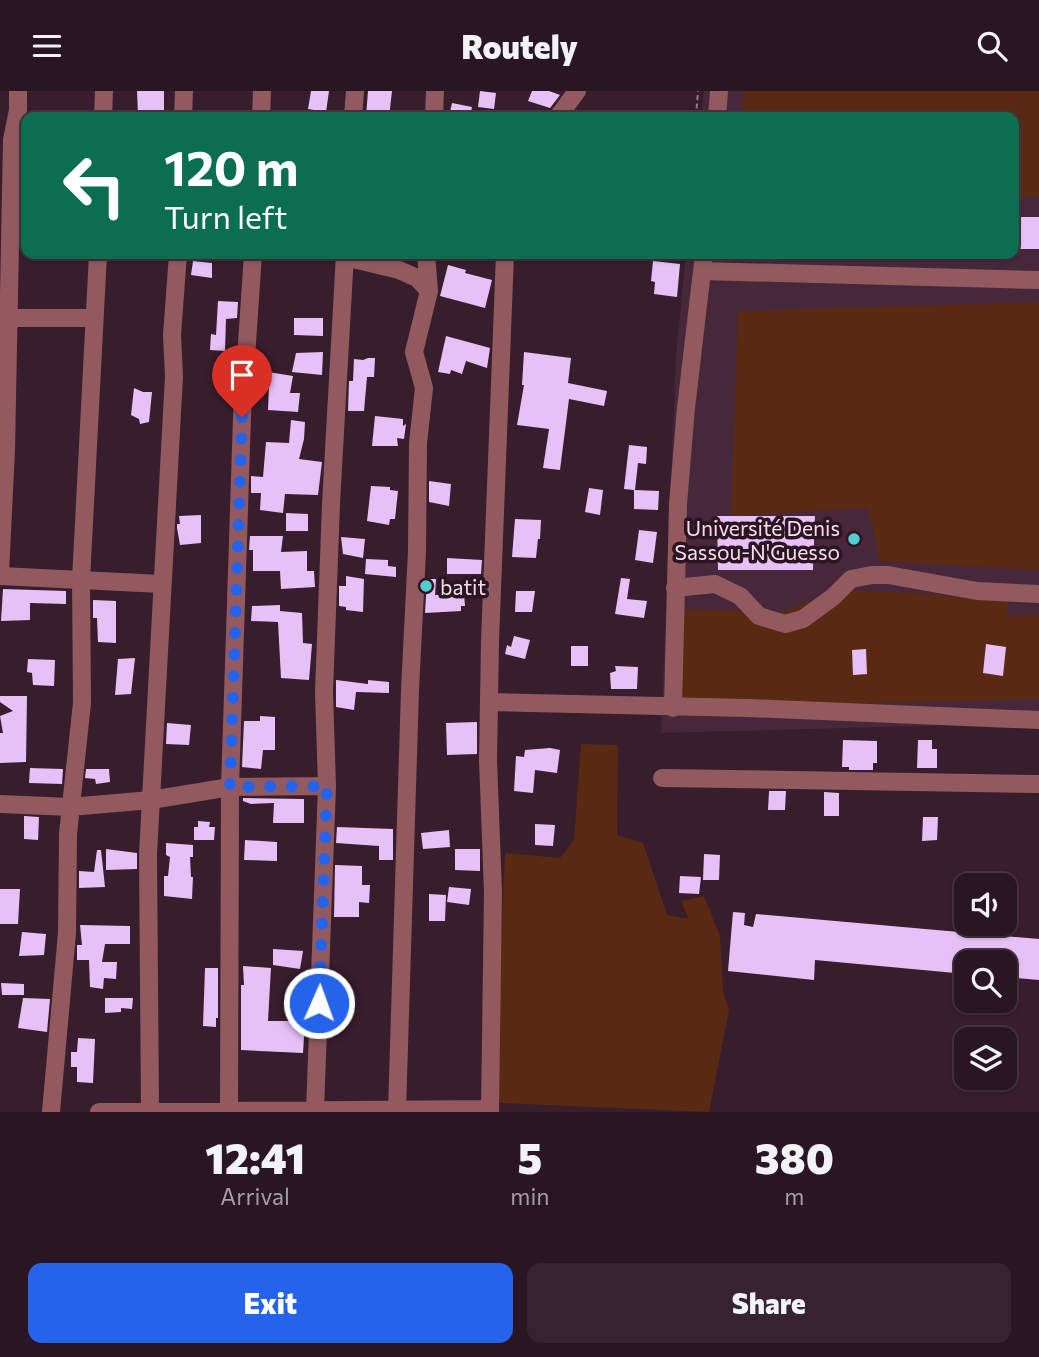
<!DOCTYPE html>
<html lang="en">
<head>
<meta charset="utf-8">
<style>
	:root { --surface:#2a1622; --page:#36232f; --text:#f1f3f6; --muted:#a59fa5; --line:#463540; --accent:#2563eb }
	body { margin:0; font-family:Commissioner,sans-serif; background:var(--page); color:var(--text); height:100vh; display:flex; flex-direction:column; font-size:26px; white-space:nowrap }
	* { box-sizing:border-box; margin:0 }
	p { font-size:23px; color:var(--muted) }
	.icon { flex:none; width:38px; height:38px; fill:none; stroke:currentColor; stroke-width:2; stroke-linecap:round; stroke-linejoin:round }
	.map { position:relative; height:1021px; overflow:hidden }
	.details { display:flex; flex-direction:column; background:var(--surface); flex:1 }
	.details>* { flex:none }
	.banner { position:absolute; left:21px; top:21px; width:998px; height:147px; border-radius:14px; box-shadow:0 2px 5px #0004,0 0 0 2px var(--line); background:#0b6e4f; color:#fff; overflow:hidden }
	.controls { position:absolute; left:954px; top:782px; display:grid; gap:14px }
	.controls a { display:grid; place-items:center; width:63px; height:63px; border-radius:14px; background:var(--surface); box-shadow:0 2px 5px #0004,0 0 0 2px var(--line); font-size:35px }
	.pin { position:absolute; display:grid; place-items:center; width:60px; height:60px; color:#fff; margin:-72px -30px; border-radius:50% 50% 50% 0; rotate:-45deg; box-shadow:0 0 7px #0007 }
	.pin .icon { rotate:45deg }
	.me { position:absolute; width:77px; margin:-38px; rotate:2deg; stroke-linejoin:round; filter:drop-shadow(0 0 5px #0008) }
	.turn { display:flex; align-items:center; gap:24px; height:147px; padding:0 28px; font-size:32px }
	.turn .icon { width:91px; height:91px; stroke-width:2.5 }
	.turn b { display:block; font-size:49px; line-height:60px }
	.eta { display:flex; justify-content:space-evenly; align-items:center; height:119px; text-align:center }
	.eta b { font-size:42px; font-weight:800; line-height:49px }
	.button { display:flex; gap:14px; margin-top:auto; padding:14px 28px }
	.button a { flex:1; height:80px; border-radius:14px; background:var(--accent); color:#fff; font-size:28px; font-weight:800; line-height:80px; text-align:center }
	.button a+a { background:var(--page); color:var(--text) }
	header { display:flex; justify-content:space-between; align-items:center; height:91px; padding:0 28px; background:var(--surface); font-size:32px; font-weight:800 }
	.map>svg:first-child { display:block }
</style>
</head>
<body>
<header><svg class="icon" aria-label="menu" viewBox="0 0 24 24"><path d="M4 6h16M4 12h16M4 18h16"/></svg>Routely<svg class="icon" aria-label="search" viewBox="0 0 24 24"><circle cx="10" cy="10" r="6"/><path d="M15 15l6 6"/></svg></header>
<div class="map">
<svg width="1039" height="1021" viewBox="0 0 1039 1021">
	<rect width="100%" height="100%" fill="#381d2d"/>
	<path fill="#47273a" d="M 704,0 L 1039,0 L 1039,632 L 661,642 L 676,263 L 686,163 L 1013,163 L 1013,26 L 701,26 Z"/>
	<path fill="#5a2912" d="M 744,0 L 1039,0 L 1039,106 L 1013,106 L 1013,26 L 741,26 Z
		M 1039,211 L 1039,479 L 880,470 L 868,417 L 731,425 L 738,220 Z
		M 840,499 L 914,502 L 1007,511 L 1007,525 L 1039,524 L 1039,608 L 673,617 L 674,518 L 782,521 Z
		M 581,653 L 618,654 L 617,744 L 643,752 L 667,824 L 689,828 L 681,810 L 704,805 L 720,845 L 723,900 L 729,919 L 709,1021 L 500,1012 L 495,985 L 505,762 L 560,767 L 574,749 Z"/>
	<path fill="#e6c1f7" d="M 137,0 L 164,0 L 164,23 L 138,24 Z
		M 311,0 L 329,0 L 326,21 L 308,18 Z
		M 368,0 L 392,0 L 389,26 L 366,26 Z
		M 480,0 L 496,2 L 494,18 L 478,16 Z
		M 532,0 L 549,0 L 560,4 L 550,17 L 528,10 Z
		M 452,12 L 472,16 L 470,26 L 449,26 Z
		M 1013,126 L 1039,126 L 1039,158 L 1013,158 Z
		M 193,170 L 212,172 L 212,187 L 191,184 Z
		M 653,170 L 680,173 L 677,206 L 654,203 L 655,191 L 651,190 Z
		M 448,174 L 466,179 L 465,182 L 492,189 L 485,217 L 440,205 Z
		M 218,210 L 238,211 L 237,227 L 226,228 L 225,260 L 210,259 L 211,243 L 216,244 Z
		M 294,227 L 323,227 L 323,245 L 294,244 Z
		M 446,245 L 490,257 L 487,277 L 466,270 L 462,283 L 451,279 L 450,283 L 438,281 Z
		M 323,261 L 322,284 L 292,281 L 296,262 Z
		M 524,261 L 571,267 L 568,292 L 607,300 L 604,315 L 569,308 L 560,379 L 543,377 L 549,338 L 517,334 L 524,294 L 522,294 Z
		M 368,267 L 375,267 L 374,286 L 367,286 L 364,320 L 348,320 L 349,290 L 353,290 L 354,268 L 363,269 Z
		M 262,280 L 293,285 L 290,302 L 300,302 L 298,321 L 268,319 L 269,295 L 262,295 Z
		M 134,297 L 143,301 L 152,301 L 149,331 L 140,333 L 139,328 L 131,324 Z
		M 375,325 L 403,328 L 403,335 L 406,333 L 404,348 L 397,347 L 398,355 L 372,355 Z
		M 291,329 L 305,331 L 304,348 L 299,368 L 322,371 L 318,404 L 285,403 L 283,422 L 260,419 L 261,402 L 251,402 L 251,385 L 263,386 L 266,351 L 289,352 Z
		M 629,354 L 647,356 L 646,373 L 638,372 L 635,399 L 659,400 L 658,419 L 634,418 L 634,399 L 624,398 Z
		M 429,390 L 451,393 L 449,415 L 429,411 Z
		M 371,395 L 390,396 L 390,399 L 398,400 L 395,428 L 390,428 L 389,434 L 367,430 Z
		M 589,397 L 603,399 L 600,424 L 585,421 Z
		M 286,422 L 308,423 L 308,440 L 286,440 Z
		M 201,424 L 201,452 L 180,454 L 177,437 L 177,433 L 180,433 L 179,425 Z
		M 717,425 L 815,425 L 813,479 L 718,479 Z
		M 515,428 L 541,429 L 540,448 L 538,448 L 536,467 L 512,466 Z
		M 639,439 L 657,441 L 653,472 L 635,469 Z
		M 250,445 L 283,445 L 281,461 L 307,460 L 307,480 L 314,480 L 315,496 L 281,498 L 280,480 L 253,480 L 253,459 L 249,459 Z
		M 341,446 L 365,448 L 363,467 L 343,463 Z
		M 447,467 L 482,469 L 481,483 L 447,483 Z
		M 366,468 L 388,469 L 388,475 L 396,476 L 396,486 L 365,483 Z
		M 346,485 L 364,488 L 363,521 L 346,519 L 346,516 L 339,515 L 339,495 L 346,495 Z
		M 621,487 L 630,488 L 627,508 L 647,510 L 644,527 L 615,523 Z
		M 427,488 L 436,488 L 435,504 L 464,503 L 465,515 L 461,515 L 461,520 L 425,522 Z
		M 3,498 L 66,500 L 66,513 L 30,512 L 30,529 L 1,530 Z
		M 516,500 L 535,500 L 532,521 L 515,521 Z
		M 93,509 L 116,510 L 116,552 L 98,551 L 97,527 L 93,527 Z
		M 280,514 L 280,520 L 302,522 L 303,552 L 312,553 L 309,589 L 281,587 L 278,531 L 251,530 L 252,515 Z
		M 514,545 L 530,549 L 525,568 L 505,563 L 507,554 L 511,556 Z
		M 986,553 L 1006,556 L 1003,585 L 983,582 Z
		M 571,555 L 588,555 L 588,575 L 571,575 Z
		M 866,558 L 867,583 L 853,584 L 852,559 Z
		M 135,567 L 131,603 L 115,604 L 118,568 Z
		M 28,568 L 55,569 L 54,595 L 33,594 L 32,582 L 27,581 Z
		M 615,575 L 638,576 L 637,598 L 611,598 L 610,582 L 616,580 Z
		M 336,589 L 368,593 L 368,589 L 389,591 L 389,602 L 356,601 L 354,619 L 336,616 Z
		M 0,605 L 27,605 L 26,671 L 0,672 L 0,642 L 3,642 L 0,625 L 13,620 L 0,611 Z
		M 260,625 L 275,626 L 275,659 L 263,659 L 261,678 L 242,676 L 244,630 L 260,630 Z
		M 477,631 L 477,663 L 447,664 L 446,632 Z
		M 167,632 L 191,634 L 189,654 L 166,653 Z
		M 843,649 L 877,650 L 877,672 L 873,672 L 873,679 L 849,679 L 849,676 L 842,676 Z
		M 918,649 L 932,649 L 932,658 L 937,658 L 937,677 L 917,677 Z
		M 550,657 L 560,659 L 557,682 L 535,679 L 533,702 L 514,700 L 516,665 L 524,666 L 525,659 Z
		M 30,677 L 63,678 L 62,693 L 29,692 Z
		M 86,678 L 109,678 L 110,691 L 96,693 L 95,688 L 85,687 Z
		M 769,700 L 786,700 L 785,719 L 768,719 Z
		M 824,701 L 839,702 L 839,725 L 824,725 Z
		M 243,707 L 304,708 L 304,732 L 273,732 L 274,712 L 251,713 L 243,710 Z
		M 24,725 L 39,726 L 38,749 L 24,748 Z
		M 923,726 L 938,726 L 937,749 L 922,750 Z
		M 198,730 L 210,731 L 209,736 L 215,736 L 214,749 L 194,749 L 194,736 L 198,736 Z
		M 535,733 L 555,734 L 553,755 L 535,754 Z
		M 337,736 L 393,738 L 393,769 L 379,769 L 379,755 L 336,752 Z
		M 449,739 L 450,756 L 423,758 L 421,742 Z
		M 245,749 L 277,751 L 277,770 L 244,769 Z
		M 166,752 L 193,754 L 193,766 L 190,766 L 191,786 L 193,786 L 192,808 L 164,805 L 164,785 L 168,785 L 170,766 L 166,764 Z
		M 106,758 L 137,762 L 137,778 L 106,779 Z
		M 455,758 L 480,758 L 480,780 L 455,779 Z
		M 97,759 L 101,759 L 105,796 L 79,797 L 79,780 L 94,781 Z
		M 704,763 L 720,764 L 719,789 L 703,789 Z
		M 335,774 L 362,775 L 362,794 L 370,794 L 369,812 L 359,811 L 359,826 L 334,826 Z
		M 680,785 L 701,786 L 699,803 L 679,802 Z
		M 449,796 L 471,798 L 469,814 L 447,811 Z
		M 0,798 L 20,798 L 18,833 L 0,833 Z
		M 429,803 L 446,804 L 445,830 L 429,830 Z
		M 733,821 L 745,822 L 744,834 L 753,836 L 756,823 L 1039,848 L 1039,889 L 1004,886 L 1004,872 L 966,872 L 966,883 L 815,869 L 814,889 L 728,880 Z
		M 80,834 L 130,835 L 130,853 L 105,853 L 102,871 L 117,871 L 116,888 L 104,887 L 103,898 L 90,896 L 89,869 L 77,869 L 77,854 L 82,854 Z
		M 22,841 L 46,843 L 44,864 L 19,865 Z
		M 273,858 L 303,860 L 300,878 L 273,874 Z
		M 243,875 L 271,877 L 268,930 L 305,930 L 303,962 L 241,959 L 241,894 L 244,894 Z
		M 205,877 L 218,877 L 218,927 L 216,927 L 216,936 L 203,935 Z
		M 1,892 L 24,893 L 24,904 L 2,904 Z
		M 23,907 L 50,908 L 47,941 L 18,937 Z
		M 105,907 L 133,907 L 132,918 L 121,917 L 121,921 L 105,922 Z
		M 78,947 L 95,948 L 93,992 L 77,991 L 77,976 L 71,976 L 71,961 L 77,961 Z"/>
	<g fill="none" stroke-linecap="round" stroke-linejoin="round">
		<path stroke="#907886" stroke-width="2" stroke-dasharray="5 3.5" stroke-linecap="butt" d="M 696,26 L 698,0"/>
		<path stroke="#925a5f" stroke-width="18" d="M 103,26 L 104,0
			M 183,26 L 184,0
			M 261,26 L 262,0
			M 353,26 L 355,0
			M 434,26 L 435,0
			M 558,26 L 577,0
			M 717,26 L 719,0
			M 345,166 L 399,179 L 417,187 L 429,200
			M 702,180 L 1039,189
			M 0,227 L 94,227
			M 0,482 L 6,359 L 12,49 L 18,19 L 18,0
			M 0,485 L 161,493
			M 675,497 L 715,493 L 740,505 L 759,525 L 785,533 L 803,528 L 833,506 L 851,488 L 872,484 L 888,484 L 977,500 L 1039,503
			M 490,611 L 748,617 L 1039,629
			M 673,617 L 678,413 L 686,317 L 704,163
			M 662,687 L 1039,693
			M 0,713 L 70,716 L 151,709 L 230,696 L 327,695
			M 150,1019 L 148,763 L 174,285 L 172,244 L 178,163
			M 229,1019 L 230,696 L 242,326 L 253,163
			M 315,1020 L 327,695 L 324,601 L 331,413 L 345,163
			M 397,1020 L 410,599 L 417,460 L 418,352 L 424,297 L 414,261 L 429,200 L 426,163
			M 51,1021 L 67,842 L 68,743 L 82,612 L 81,489 L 98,163
			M 99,1021 L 489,1018
			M 490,1021 L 493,801 L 488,669 L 490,550 L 505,163"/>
	</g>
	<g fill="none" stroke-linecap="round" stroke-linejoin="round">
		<path stroke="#2563eb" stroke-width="12" stroke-dasharray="0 21.6" d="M 242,326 L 230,696 L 327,695 L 319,912"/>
	</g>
	<g fill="#52cdcf" stroke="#2d1423" stroke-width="2.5">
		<circle cx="854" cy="448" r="7"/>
		<circle cx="426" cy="495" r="7"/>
	</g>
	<g text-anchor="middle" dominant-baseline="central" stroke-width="7" stroke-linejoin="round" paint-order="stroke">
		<g font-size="21" fill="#f2dfe9" stroke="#2d1423" text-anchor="end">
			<text x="840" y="436">Université Denis<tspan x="840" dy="24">Sassou-N'Guesso</tspan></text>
			<text x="440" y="495" text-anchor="start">batit</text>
		</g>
	</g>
</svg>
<div class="controls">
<a><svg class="icon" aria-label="sound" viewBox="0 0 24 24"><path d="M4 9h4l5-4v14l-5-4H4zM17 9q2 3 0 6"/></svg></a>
<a><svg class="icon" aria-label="search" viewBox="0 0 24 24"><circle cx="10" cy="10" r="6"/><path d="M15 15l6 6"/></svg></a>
<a><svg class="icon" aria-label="layers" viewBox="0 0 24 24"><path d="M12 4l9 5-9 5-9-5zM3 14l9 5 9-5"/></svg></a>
</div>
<div class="pin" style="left:242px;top:326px;background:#d93025"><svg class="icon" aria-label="arrive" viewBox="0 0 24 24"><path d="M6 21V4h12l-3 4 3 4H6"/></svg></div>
<svg class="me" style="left:319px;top:912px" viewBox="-20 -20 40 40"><circle r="17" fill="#2563eb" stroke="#fff" stroke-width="3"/><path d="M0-11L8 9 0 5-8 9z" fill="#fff"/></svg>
<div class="banner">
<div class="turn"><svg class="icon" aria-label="left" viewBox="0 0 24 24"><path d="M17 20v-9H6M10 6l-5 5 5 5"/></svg><div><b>120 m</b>Turn left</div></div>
</div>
</div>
<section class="details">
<div class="eta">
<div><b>12:41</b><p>Arrival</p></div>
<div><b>5</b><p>min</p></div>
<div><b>380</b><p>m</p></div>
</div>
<div class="button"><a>Exit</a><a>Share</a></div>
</section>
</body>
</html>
